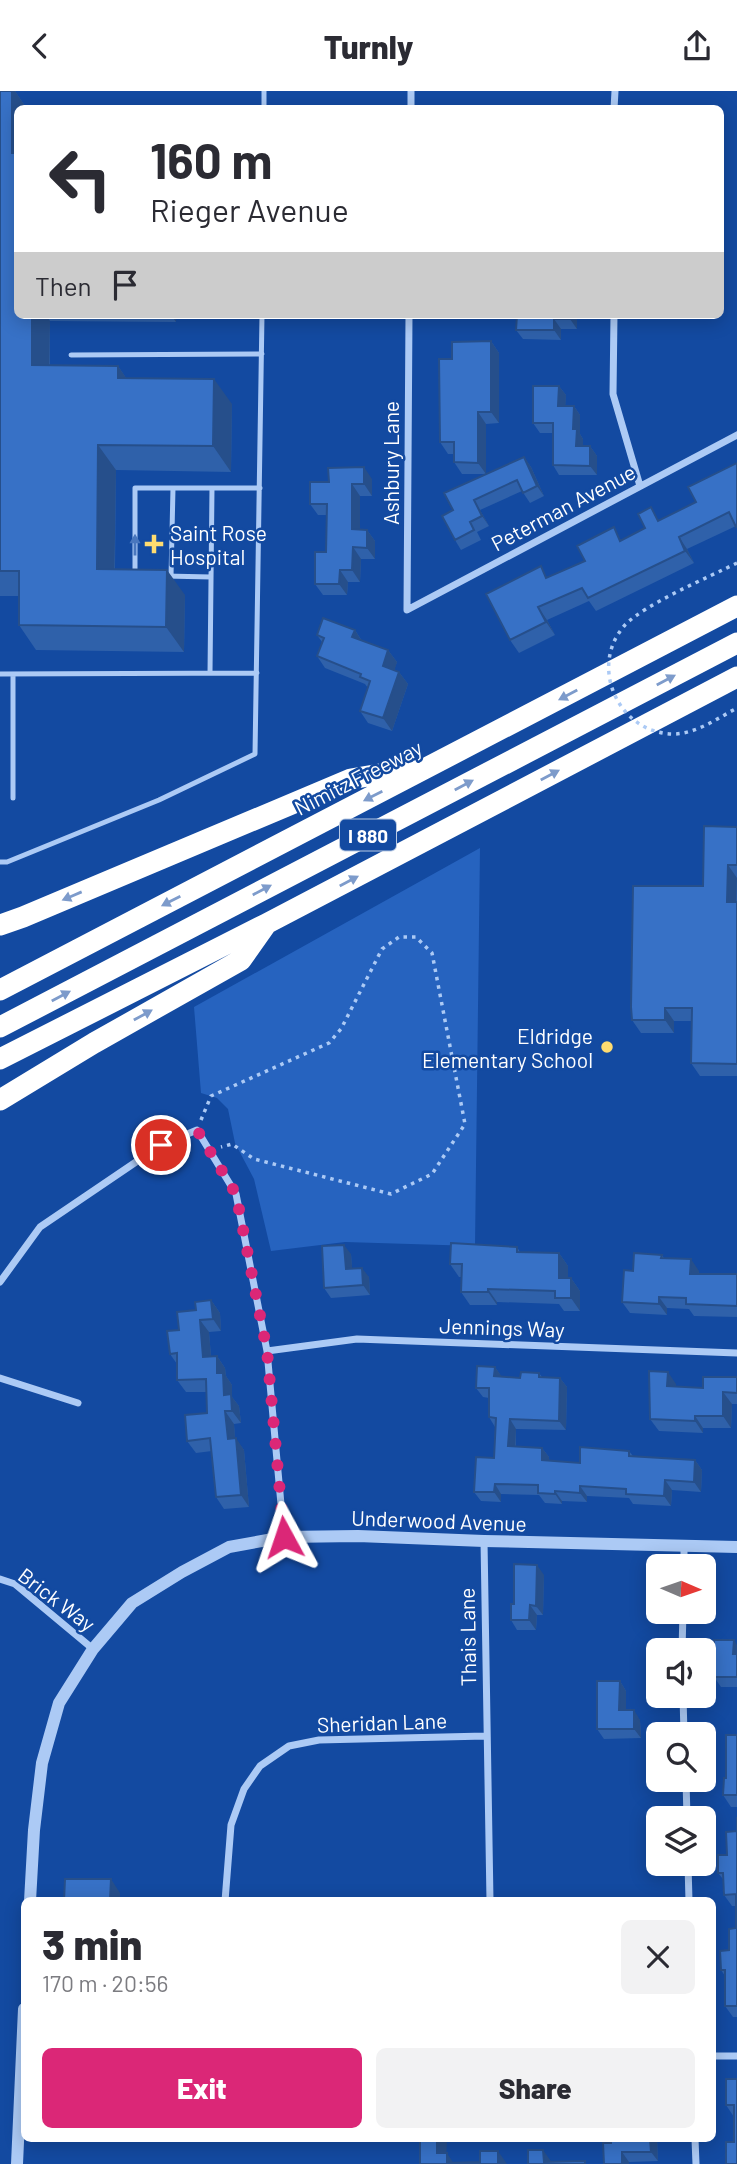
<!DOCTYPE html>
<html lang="en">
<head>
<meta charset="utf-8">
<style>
	:root { --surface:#fff; --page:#f2f2f3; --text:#2b2b33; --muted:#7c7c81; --accent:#db2777 }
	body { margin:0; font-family:Barlow,sans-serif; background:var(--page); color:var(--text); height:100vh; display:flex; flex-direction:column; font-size:26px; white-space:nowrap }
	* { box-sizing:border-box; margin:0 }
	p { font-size:23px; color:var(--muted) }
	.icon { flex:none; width:38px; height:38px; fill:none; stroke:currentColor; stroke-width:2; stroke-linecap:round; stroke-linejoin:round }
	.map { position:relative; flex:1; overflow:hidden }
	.panel { position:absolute; left:21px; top:1806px; width:695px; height:245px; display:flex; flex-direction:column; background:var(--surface); border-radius:10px; box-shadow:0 4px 18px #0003 }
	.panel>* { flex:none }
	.guide { position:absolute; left:14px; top:14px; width:710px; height:214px; border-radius:10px; box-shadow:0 4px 18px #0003; background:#fff; color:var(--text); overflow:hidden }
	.needle { width:46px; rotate:92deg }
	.fabs { position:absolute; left:646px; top:1463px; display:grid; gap:14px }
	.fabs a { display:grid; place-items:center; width:70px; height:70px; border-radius:10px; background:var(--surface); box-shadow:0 4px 18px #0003; font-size:35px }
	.pin { position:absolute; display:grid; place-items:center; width:60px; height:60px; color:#fff; margin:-30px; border:4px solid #fff; border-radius:50%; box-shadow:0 2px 7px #0007 }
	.me { position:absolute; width:77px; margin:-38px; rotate:355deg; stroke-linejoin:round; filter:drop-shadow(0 0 5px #0008) }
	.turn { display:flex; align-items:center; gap:24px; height:147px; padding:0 21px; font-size:32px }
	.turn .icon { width:91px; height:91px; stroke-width:2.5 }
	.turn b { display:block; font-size:49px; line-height:60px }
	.then { display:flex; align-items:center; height:66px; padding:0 21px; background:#0003; gap:14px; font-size:26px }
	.round { display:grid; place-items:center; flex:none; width:74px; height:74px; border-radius:10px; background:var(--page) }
	.summary { display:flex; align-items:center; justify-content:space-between; height:119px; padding:0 21px }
	h1 { font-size:42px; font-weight:800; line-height:52px }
	.action { display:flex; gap:14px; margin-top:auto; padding:14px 21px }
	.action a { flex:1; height:80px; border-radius:10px; background:var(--accent); color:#fff; font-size:28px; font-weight:800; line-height:80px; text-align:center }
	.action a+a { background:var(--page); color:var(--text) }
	header { display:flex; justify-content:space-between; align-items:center; height:91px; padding:0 21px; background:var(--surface); font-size:32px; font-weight:800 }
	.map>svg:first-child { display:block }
</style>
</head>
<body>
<header><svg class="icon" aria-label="back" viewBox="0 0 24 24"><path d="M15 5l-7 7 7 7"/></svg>Turnly<svg class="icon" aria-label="share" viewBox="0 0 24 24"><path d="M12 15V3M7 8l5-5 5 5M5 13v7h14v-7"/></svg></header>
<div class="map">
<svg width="737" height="2073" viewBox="0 0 737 2073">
	<rect width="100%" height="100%" fill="#134aa1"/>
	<path fill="#2663bf" d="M 480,757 L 475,1155 L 345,1151 L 271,1160 L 254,1088 L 235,1052 L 228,1018 L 217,1007 L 201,1002 L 194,916 Z"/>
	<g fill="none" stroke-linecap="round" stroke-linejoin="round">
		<path stroke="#accaf5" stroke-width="3.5" stroke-dasharray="3.5 5" stroke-linecap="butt" d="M 201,1029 L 211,1005 L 329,952 L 341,938 L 382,858 L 399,846 L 416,846 L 432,862 L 465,1033 L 432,1083 L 391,1103 L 254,1068 L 232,1053 L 221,1056"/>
		<path stroke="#accaf5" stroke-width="5" d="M 264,0 L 264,18
			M 71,264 L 262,263
			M 135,484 L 135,397 L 260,397
			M 165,485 L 211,486
			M 171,486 L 173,397
			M 210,582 L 212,397
			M 0,583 L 257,582
			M 13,707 L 13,583
			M 0,771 L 7,771 L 159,709 L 255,663 L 262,224"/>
		<path stroke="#accaf5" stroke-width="7" d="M 411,18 L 411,0
			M 614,18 L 615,0
			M 409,224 L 407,519 L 737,344
			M 614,224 L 613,303 L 640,395
			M 0,1191 L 40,1136 L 161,1054 L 197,1039 L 236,1103 L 267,1260 L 284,1446
			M 267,1260 L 357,1248 L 737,1262
			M 0,1287 L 78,1312
			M 484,1450 L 490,1810
			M 684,1475 L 684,1453
			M 0,1488 L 15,1493 L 93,1558
			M 682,1559 L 683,1521
			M 683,1605 L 684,1643
			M 686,1689 L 687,1727
			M 688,1773 L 689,1810
			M 225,1810 L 231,1734 L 244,1698 L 260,1675 L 289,1655 L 319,1649 L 485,1645
			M 712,1965 L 737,1965
			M 695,2048 L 696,2073"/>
		<path stroke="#accaf5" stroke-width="12" d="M 30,1810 L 34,1739 L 42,1672 L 59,1612 L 93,1558 L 132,1512 L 182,1481 L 229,1456 L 284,1446 L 358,1445 L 484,1450 L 737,1456
			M 17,2073 L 24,1918"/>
		<path stroke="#fff" stroke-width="21" d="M 0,834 L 23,826 L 351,688 L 415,677
			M 0,899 L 737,515
			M 0,936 L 737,552
			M 0,968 L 266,833 L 737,586
			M 0,1009 L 94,952 L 241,869 L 265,835"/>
		<path stroke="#accaf5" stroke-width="3.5" stroke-dasharray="3.5 5" stroke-linecap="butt" d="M 737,472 C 709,486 645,513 625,534 C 588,575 618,642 673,643 C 696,643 718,627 737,617"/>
	</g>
	<path fill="#2f61aa" d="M 0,0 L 15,0 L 27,18 L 18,18 L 18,224 L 176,224 L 176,231 L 50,230 L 50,274 L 118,275 L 126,287 L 232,313 L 231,381 L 116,379 L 115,479 L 185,504 L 184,561 L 36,559 L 19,534 L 19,505 L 0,505 Z
		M 517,224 L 577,224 L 577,238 L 561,238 L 561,249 L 523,248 L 516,239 Z
		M 491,250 L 499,262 L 499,332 L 486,333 L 486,383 L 462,383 L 454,371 L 454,363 L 448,363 L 440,351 L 452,268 Z
		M 559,295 L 566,304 L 565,315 L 574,315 L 580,324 L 580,343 L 583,348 L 583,355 L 590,355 L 597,365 L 597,384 L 559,384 L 553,374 L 553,342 L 540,342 L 533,332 Z
		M 524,366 L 531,376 L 544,405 L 530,412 L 522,400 L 480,419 L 489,435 L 477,441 L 481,449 L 461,459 L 455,449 L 453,419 Z
		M 737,372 L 737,437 L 736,435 L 687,458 L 694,472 L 596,520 L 589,510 L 547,529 L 555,544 L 519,562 L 510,549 L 548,486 L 585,470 L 622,449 L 696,411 Z
		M 372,388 L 372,405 L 360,405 L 360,439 L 367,439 L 375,450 L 375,468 L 361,468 L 360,491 L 348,491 L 347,504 L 323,504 L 315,493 L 326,461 L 327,424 L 318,424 L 310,413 L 329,391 Z
		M 355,539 L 362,550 L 388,559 L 397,571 L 394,579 L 399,581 L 408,593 L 392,640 L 368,632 L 360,620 L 368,597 L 365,593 L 325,577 L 317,565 L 322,551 L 317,544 Z
		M 737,736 L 737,985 L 700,985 L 691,972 L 692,930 L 674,930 L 674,942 L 641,942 L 632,929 L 703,795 Z
		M 517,1156 L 520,1161 L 559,1162 L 568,1175 L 568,1187 L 571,1187 L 580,1200 L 580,1220 L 564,1220 L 559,1213 L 497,1211 L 497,1214 L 470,1214 L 461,1201 L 461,1186 L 459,1186 L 450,1173 Z
		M 351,1163 L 352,1177 L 369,1186 L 370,1204 L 331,1207 L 324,1197 Z
		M 662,1164 L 664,1167 L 699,1180 L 699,1183 L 737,1183 L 737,1226 L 694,1225 L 689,1218 L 667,1217 L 667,1224 L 630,1222 L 622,1211 L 633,1180 Z
		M 211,1209 L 220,1222 L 221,1240 L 209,1241 L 211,1265 L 217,1265 L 225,1277 L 226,1285 L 232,1294 L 232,1306 L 239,1315 L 241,1332 L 234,1333 L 235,1347 L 244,1359 L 249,1416 L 224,1418 L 216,1406 L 212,1360 L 196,1362 L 187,1350 L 207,1322 L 206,1301 L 186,1301 L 177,1289 L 177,1273 L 170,1263 L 179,1239 Z
		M 495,1276 L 501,1285 L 520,1287 L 539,1282 L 542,1286 L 560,1287 L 567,1296 L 566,1339 L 516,1338 L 516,1355 L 542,1357 L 549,1366 L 549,1370 L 580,1372 L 629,1360 L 633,1365 L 695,1369 L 702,1379 L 701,1401 L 672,1399 L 671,1415 L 633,1413 L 629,1407 L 587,1405 L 587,1411 L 562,1410 L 562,1413 L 545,1412 L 539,1404 L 501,1403 L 501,1411 L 481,1410 L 474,1401 L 494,1367 L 495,1336 L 489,1326 L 489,1307 L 483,1306 L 476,1297 Z
		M 737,1286 L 737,1313 L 732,1313 L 731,1337 L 703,1337 L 703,1342 L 659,1340 L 650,1328 L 676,1293 L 676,1296 L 703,1297 Z
		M 544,1484 L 543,1524 L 537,1524 L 536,1539 L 517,1539 L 511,1529 L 514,1513 Z
		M 737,1554 L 737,1596 L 721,1596 L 714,1586 Z
		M 620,1590 L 626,1600 L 626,1619 L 640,1629 L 641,1647 L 604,1648 L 597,1638 Z
		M 737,1644 L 737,1716 L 731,1716 L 723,1704 L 726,1687 Z
		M 737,1727 L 737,1926 L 733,1926 L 725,1915 L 725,1885 L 721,1879 L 736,1837 L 736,1815 L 732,1815 L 724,1804 L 723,1788 L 718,1782 L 737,1740 Z
		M 737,1988 L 734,2051 L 734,2026 L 726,2014 Z
		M 512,2048 L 537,2048 L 537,2050 L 514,2050 Z
		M 657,2048 L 658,2070 L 629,2071 L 629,2073 L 604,2073 L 603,2052 Z"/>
	<path fill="#264f8b" d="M 12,0 L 15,0 L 27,18 L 18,18 L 18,71 L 12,62 Z
		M 32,224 L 46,224 L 50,230 L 49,299 L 32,274 Z
		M 171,224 L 176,224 L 176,231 Z
		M 570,224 L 577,224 L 577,238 L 570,228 Z
		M 554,228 L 561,238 L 561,249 L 554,239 Z
		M 491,250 L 499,262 L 499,332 L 491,321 Z
		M 118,275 L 135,300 L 118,287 Z
		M 214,288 L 232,313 L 231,381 L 213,355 Z
		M 559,295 L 566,304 L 565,325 L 558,315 Z
		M 574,315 L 580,324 L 580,343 L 583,348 L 583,365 L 576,355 L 573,338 Z
		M 478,321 L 486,333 L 486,383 L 478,372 Z
		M 98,354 L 116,379 L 114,504 L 97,478 Z
		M 590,355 L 597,365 L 597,384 L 590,375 Z
		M 524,366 L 531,376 L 544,405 L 537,395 Z
		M 364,376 L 372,388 L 372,405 L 364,393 Z
		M 352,393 L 360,405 L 360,450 L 352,438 Z
		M 474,409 L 480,419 L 489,435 L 482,425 Z
		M 367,439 L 375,450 L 375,468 L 367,457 Z
		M 679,446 L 687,458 L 694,472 L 685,460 Z
		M 353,456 L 361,468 L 360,491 L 352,479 Z
		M 167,479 L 185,504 L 184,561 L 166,536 Z
		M 340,479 L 348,491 L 347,504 L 339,493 Z
		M 538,516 L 547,529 L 555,544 L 546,531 Z
		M 355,539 L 363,552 L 352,546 Z
		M 388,559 L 397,571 L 392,588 L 383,575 Z
		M 399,581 L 408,593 L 392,640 L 383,627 Z
		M 728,774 L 737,787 L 736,824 L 727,811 Z
		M 665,917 L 674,930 L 674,942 L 665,929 Z
		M 344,1154 L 351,1163 L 353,1187 L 346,1178 Z
		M 559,1162 L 568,1175 L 568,1200 L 559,1187 Z
		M 691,1168 L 699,1180 L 698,1194 L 690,1183 Z
		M 362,1177 L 369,1186 L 370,1204 L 363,1194 Z
		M 571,1187 L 580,1200 L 580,1220 L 571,1207 Z
		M 488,1198 L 497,1211 L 497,1214 L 488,1201 Z
		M 659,1206 L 667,1217 L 667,1224 L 659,1213 Z
		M 211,1209 L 220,1222 L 221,1240 L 213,1228 Z
		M 200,1229 L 209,1241 L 212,1278 L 203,1266 Z
		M 217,1265 L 225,1277 L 226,1285 L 232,1294 L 232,1306 L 239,1315 L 241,1332 L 232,1320 L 224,1304 L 217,1282 Z
		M 495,1276 L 502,1286 L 494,1285 Z
		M 668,1281 L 676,1293 L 675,1307 L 667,1295 Z
		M 560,1287 L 567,1296 L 566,1339 L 559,1330 Z
		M 723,1301 L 732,1313 L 731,1337 L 723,1325 Z
		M 225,1320 L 234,1333 L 236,1360 L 228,1348 Z
		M 695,1325 L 703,1337 L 703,1342 L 695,1330 Z
		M 510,1328 L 516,1338 L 515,1365 L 508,1355 Z
		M 236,1347 L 244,1359 L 249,1416 L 241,1404 Z
		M 542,1357 L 549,1366 L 549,1379 L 542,1369 Z
		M 695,1369 L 702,1379 L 701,1401 L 694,1391 Z
		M 665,1389 L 672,1399 L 671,1415 L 664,1405 Z
		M 495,1393 L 501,1403 L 501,1411 L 494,1401 Z
		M 580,1395 L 587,1405 L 587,1411 L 580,1402 Z
		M 555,1400 L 562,1410 L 562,1413 L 555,1403 Z
		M 537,1474 L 544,1484 L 543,1524 L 536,1515 Z
		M 530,1514 L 537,1524 L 536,1539 L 529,1529 Z
		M 734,1549 L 737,1554 L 737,1568 L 733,1563 Z
		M 620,1590 L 626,1600 L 626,1629 L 619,1619 Z
		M 634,1619 L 640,1629 L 641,1647 L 634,1638 Z
		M 111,1788 L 120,1802 L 120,1810 L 110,1810 Z
		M 437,2048 L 447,2048 L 446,2073 L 437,2062 Z
		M 650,2048 L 657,2048 L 658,2070 L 651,2061 Z
		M 543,2059 L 553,2073 L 544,2071 Z
		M 498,2060 L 507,2073 L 498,2073 Z
		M 622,2061 L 629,2071 L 629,2073 L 622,2073 Z
		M 447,2062 L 454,2073 L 447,2072 Z"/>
	<path fill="#3771c6" stroke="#264f8b" stroke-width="2" d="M 0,0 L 12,0 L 12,62 L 18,62 L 18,224 L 32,224 L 32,274 L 118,275 L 118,287 L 214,288 L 213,355 L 98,354 L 97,478 L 167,479 L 166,536 L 19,534 L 19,480 L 0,480 Z
		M 517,224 L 570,224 L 570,228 L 554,228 L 554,239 L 516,239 Z
		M 491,250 L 491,321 L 478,321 L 478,372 L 454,371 L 454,351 L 440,351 L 439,268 L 452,268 L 452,251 Z
		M 533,295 L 559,295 L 558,315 L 574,315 L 573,338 L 577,338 L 576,355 L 590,355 L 590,375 L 553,374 L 553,332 L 533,332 Z
		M 524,366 L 537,395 L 523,402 L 517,389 L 474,409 L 482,425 L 470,431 L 474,439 L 455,449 L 442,425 L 453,419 L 444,402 Z
		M 737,372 L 737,435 L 736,436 L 729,421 L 679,446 L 685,460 L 588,507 L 582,497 L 538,516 L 546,531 L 510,549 L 486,503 L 541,475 L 546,487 L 585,470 L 577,455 L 614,436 L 620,450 L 645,437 L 638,423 L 651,416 L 658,430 L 696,411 L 688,396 Z
		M 364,376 L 364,393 L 352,393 L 352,438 L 367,439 L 367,457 L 353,456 L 352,479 L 340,479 L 339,493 L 315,493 L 315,461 L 326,461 L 327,413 L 310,413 L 310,391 L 329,391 L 328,377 Z
		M 323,527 L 355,539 L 352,546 L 388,559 L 383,575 L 399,581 L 383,627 L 360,620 L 370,590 L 360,586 L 361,583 L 317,565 L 324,547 L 317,544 Z
		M 704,735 L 737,736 L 737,774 L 728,774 L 727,811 L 737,811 L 737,973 L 691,972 L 692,917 L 665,917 L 665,929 L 632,929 L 631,916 L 633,795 L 703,795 Z
		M 451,1152 L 517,1156 L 517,1161 L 559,1162 L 559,1187 L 571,1187 L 571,1207 L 555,1207 L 555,1200 L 488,1198 L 488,1201 L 461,1201 L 462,1173 L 450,1173 Z
		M 344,1154 L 346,1178 L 362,1177 L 363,1194 L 324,1197 L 322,1155 Z
		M 634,1162 L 662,1164 L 661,1167 L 691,1168 L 690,1183 L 737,1183 L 737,1215 L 686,1213 L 686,1207 L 659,1206 L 659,1213 L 622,1211 L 624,1179 L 633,1180 Z
		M 211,1209 L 213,1228 L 200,1229 L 203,1266 L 217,1265 L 217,1282 L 223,1282 L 224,1304 L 231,1303 L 232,1320 L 225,1320 L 228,1348 L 236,1347 L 241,1404 L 216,1406 L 210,1347 L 187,1350 L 185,1324 L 207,1322 L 206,1288 L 177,1289 L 177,1262 L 170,1263 L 167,1240 L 179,1239 L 177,1221 L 196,1219 L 195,1211 Z
		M 477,1275 L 495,1276 L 494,1285 L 520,1287 L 521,1281 L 539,1282 L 539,1286 L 560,1287 L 559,1330 L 510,1328 L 508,1355 L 542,1357 L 542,1369 L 580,1372 L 580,1356 L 629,1360 L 629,1365 L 695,1369 L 694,1391 L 665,1389 L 664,1405 L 626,1403 L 626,1398 L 580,1395 L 580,1402 L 555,1400 L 555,1403 L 538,1402 L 538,1394 L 495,1393 L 494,1401 L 474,1401 L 476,1366 L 494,1367 L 496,1327 L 489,1326 L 489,1297 L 476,1297 Z
		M 649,1280 L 668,1281 L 667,1295 L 703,1297 L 703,1286 L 737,1286 L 737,1302 L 723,1301 L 723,1325 L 695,1325 L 695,1330 L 650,1328 Z
		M 514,1473 L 537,1474 L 536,1515 L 530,1514 L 529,1529 L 511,1529 L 511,1513 L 514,1513 Z
		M 714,1549 L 734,1549 L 733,1563 L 737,1563 L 737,1586 L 714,1586 Z
		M 597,1590 L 620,1590 L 619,1619 L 634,1619 L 634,1638 L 597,1638 Z
		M 726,1644 L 737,1644 L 737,1704 L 723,1704 L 724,1687 L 726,1687 Z
		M 737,1726 L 737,1915 L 725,1915 L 725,1879 L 721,1879 L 720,1860 L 729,1859 L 729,1838 L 736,1837 L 736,1803 L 724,1804 L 723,1782 L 718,1782 L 718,1764 L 727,1764 L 726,1741 L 737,1740 Z
		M 65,1788 L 111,1788 L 110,1810 L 64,1810 Z
		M 726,1988 L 737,1988 L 737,2073 L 726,2073 L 726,2051 L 734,2051 L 734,2014 L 726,2014 Z
		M 420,2048 L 437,2048 L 437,2062 L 447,2062 L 447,2072 L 480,2071 L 480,2060 L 498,2060 L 498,2073 L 420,2073 Z
		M 611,2048 L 650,2048 L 651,2061 L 622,2061 L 622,2073 L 604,2073 L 603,2052 L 611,2052 Z
		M 528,2059 L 543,2059 L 544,2071 L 585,2070 L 585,2073 L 528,2073 Z"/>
	<defs><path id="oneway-solid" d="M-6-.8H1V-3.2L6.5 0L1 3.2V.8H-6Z" transform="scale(1.75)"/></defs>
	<use fill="#4977be" href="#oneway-solid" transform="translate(135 454) rotate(-90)"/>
	<g fill="#7d9bcb">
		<use href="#oneway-solid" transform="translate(666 589) rotate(-28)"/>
		<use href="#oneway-solid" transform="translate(568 604) rotate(152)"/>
		<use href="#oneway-solid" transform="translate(550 684) rotate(-28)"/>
		<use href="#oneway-solid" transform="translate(464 694) rotate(-28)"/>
		<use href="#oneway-solid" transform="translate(373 705) rotate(153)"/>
		<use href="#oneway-solid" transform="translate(349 790) rotate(-28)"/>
		<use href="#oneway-solid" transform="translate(262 799) rotate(-28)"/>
		<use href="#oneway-solid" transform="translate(72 805) rotate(157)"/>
		<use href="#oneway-solid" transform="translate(171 810) rotate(153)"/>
		<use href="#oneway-solid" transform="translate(61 905) rotate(-28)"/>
		<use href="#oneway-solid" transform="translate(143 924) rotate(-29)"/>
	</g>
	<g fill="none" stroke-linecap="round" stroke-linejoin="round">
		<path stroke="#db2777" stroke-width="12" stroke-dasharray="0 21.6" d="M 161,1054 L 197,1039 L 236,1103 L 267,1260 L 284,1446"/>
	</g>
	<g fill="#ffdc70" stroke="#134aa1" stroke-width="2.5">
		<path d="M150.5 442.5h7v7h7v7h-7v7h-7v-7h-7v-7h7z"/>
		<circle cx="607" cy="956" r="7"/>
	</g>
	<g text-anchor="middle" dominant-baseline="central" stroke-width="5" stroke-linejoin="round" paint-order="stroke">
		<rect fill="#134aa1" stroke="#b8c9e3" stroke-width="2" x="340" y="728.5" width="56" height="31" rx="5"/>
		<g font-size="19" font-weight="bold" fill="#fff">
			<text x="368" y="744">I 880</text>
		</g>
		<g font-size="21" fill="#fff" stroke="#134aa1">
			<text transform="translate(390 372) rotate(-90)">Ashbury Lane</text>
			<text transform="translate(563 416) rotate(-28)">Peterman Avenue</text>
			<text transform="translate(358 686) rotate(-27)">Nimitz Freeway</text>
			<text transform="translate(502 1236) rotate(2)">Jennings Way</text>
			<text transform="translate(439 1429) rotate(2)">Underwood Avenue</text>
			<text transform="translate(57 1508) rotate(37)">Brick Way</text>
			<text transform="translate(467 1546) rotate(-91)">Thais Lane</text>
			<text transform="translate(382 1631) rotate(-2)">Sheridan Lane</text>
		</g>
		<g font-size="21" fill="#fff" stroke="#134aa1" text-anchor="start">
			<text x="170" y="441">Saint Rose<tspan x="170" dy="24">Hospital</tspan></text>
			<text x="593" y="944" text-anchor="end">Eldridge<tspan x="593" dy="24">Elementary School</tspan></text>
		</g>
	</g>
</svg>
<div class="fabs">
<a><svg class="needle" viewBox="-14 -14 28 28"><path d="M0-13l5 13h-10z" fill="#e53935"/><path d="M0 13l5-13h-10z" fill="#7c7c81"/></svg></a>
<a><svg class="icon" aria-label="sound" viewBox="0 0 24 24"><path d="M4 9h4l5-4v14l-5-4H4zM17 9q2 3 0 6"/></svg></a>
<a><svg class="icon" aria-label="search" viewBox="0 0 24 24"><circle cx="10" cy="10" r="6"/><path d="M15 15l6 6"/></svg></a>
<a><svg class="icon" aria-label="layers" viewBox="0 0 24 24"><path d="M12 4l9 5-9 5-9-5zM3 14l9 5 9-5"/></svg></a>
</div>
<div class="pin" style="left:161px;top:1054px;background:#d93025"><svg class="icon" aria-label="arrive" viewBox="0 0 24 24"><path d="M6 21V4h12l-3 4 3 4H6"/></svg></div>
<svg class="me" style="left:284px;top:1446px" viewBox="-20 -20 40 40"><path d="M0-17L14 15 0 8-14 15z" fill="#db2777" stroke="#fff" stroke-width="4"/></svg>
<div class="guide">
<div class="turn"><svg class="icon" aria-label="left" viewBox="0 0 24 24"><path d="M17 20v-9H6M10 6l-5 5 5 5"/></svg><div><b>160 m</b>Rieger Avenue</div></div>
<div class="then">Then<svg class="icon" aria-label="arrive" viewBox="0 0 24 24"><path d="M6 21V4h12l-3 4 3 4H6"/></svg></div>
</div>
<section class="panel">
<div class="summary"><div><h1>3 min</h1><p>170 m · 20:56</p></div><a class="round"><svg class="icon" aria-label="close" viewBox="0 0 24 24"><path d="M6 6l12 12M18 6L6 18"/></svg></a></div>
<div class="action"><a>Exit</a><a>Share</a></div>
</section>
</div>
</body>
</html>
